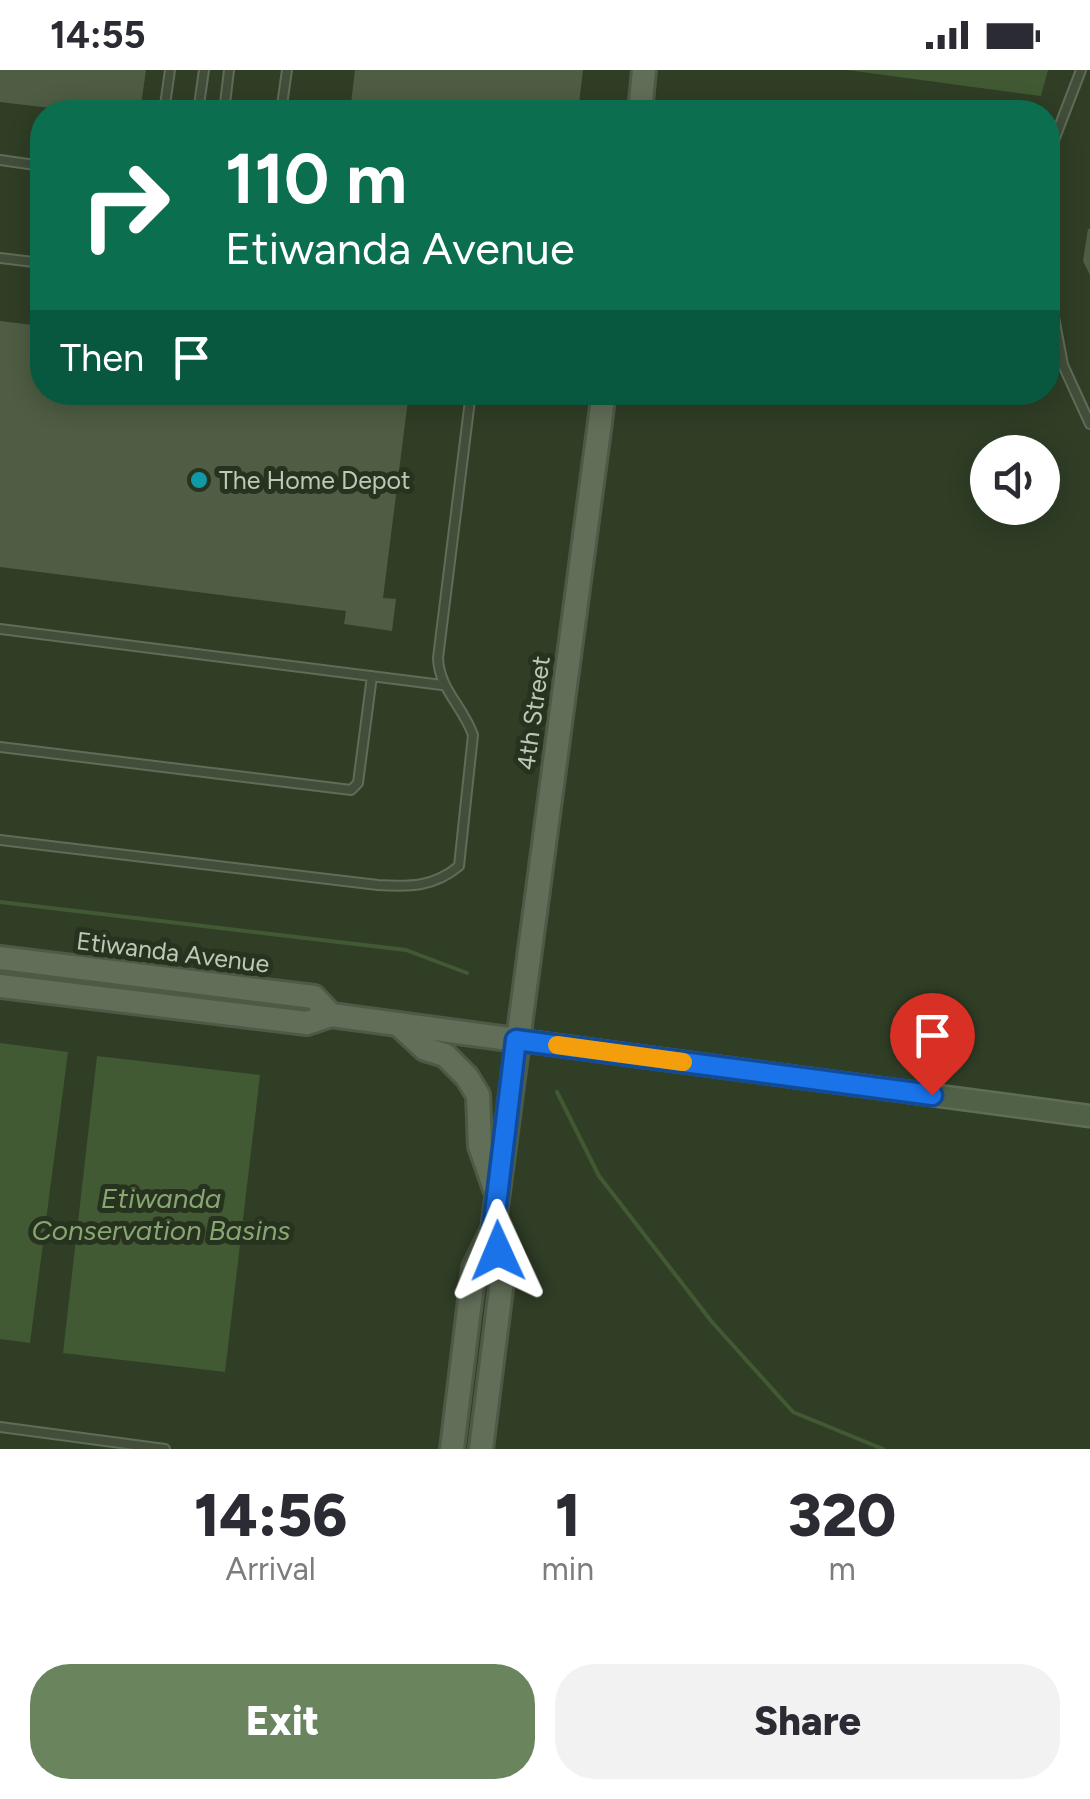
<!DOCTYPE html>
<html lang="en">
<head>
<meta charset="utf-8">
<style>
	:root { --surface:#fff; --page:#f2f2f3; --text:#2b2b33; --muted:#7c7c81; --accent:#6a855e }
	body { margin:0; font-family:Figtree,sans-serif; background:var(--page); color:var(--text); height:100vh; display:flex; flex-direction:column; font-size:38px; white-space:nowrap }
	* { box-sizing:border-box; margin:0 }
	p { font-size:32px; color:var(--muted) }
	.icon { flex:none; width:55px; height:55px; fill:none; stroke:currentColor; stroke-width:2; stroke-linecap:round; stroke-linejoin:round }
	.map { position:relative; height:1379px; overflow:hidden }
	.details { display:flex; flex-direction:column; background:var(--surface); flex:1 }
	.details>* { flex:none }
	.top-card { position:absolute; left:30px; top:30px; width:1030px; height:305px; border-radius:40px; box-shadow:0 5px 25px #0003; background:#0b6e4f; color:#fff; overflow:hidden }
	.controls { position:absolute; left:970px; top:365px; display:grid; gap:20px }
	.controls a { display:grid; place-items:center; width:90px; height:90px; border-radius:50%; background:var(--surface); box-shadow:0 5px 25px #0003; font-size:50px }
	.pin { position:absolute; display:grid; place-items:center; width:85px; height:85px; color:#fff; margin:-102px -42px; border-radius:50% 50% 50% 0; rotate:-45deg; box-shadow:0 0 10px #0007 }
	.pin .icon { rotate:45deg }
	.me { position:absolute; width:110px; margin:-55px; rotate:359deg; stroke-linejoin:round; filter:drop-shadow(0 0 8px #0008) }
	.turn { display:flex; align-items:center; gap:35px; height:210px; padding:0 30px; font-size:45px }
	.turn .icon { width:130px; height:130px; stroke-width:2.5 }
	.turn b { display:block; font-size:70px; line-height:85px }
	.then { display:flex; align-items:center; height:95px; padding:0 30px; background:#0003; gap:20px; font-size:38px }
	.eta { display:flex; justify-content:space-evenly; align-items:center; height:170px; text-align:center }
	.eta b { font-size:60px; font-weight:800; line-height:70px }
	.cta { display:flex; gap:20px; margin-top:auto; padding:20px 30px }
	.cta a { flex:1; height:115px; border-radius:40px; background:var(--accent); color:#fff; font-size:40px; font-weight:800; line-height:115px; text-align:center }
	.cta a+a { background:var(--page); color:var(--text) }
	.status { display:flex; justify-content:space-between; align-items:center; height:70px; padding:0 50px; background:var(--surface); direction:ltr }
	.status svg { height:28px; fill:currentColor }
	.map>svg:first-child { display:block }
</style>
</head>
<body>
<div class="status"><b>14:55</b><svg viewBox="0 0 49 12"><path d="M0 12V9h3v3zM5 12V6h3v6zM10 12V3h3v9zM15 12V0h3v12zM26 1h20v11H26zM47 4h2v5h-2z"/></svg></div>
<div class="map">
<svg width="1090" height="1379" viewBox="0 0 1090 1379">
	<rect width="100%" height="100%" fill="#303e26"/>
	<path fill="#425a33" d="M 847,0 L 1048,0 L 1041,26 Z
		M 0,973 L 68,982 L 30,1273 L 0,1269 Z
		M 97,986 L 260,1005 L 225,1302 L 63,1283 Z"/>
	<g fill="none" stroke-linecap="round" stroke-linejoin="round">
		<path stroke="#425a33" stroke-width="4" d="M 0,832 L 406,880 L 467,903
			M 557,1022 L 599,1106 L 712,1252 L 793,1342 L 883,1379"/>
	</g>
	<path fill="#4e5d43" d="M 0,0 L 146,0 L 140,42 L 84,42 L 0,32 Z
		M 355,0 L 583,0 L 578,42 L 350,42 Z
		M 1088,159 L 1090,159 L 1090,205 L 1083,191 Z
		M 0,251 L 42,256 L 42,322 L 409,322 L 383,528 L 396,529 L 392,561 L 344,554 L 346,541 L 0,497 Z"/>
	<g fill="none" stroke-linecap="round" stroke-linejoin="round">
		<g stroke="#606c58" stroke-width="12">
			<path id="service" d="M 164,42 L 170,0
				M 198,42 L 204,0
				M 224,42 L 229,0
				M 281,42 L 287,0
				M 1048,86 L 1081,0
				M 0,90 L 42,96
				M 0,188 L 42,193
				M 1048,215 L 1063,295 L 1090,354
				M 0,559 L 442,615
				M 0,677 L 351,720 L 358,713 L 372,606
				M 0,770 L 378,815 C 410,817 434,817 459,796 L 473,665 C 463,636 439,619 438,588 L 471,322
				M 0,1357 L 165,1379"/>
		</g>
		<g stroke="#606c58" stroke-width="25">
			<path id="secondary" d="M 517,970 L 1090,1046"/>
		</g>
		<g stroke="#4e5a46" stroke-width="28">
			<path id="primary" d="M 640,42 L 644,0
				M 0,888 L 314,927 L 331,945
				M 0,916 L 307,953 L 331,945 L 517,970
				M 398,954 L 425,979 L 445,985 L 467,1007 L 478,1025 L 480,1076 L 495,1119
				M 452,1379 L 474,1198 L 493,1159 L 604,322
				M 481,1379 L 503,1203 L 493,1159"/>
		</g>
		<use href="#service" stroke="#424e3a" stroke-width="8"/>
		<use href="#secondary" stroke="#516148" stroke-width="20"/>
		<use href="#primary" stroke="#616e58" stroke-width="22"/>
	</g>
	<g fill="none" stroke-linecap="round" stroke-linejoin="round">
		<g stroke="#114b97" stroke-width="25">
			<path id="route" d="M 498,1181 L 493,1160 L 516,970 L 932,1025"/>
		</g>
		<use href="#route" stroke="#1a73e8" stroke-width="18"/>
		<path stroke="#f59e0b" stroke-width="18" d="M 557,975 L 683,992"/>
	</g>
	<circle fill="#0f9aa8" stroke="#27331f" stroke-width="4" cx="199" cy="410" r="10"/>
	<g text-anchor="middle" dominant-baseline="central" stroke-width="10" stroke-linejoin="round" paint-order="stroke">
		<g font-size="25" fill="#bdc9b6" stroke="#27331f" text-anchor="start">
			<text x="219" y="410">The Home Depot</text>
		</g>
		<g font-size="25" fill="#bdc9b6" stroke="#27331f">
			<text transform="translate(533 643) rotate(-82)">4th Street</text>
			<text transform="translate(173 882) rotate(7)">Etiwanda Avenue</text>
		</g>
		<g font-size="28" font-style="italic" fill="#87a672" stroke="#27331f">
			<text x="161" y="1128">Etiwanda<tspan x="161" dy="32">Conservation Basins</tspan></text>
		</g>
	</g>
</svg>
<div class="controls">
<a><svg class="icon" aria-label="sound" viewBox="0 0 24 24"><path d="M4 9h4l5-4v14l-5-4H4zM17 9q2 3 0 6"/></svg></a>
</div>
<div class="pin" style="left:932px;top:1025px;background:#d93025"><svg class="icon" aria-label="arrive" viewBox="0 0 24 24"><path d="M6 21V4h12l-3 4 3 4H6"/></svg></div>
<svg class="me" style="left:498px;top:1181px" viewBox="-20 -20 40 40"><path d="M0-17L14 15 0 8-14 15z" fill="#1a73e8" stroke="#fff" stroke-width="4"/></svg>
<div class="top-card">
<div class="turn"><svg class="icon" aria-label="right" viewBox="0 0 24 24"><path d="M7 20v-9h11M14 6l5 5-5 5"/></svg><div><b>110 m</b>Etiwanda Avenue</div></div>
<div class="then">Then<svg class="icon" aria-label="arrive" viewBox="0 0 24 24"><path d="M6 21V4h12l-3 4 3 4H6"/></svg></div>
</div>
</div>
<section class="details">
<div class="eta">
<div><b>14:56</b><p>Arrival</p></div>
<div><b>1</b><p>min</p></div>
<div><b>320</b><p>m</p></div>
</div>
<div class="cta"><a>Exit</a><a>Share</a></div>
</section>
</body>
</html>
